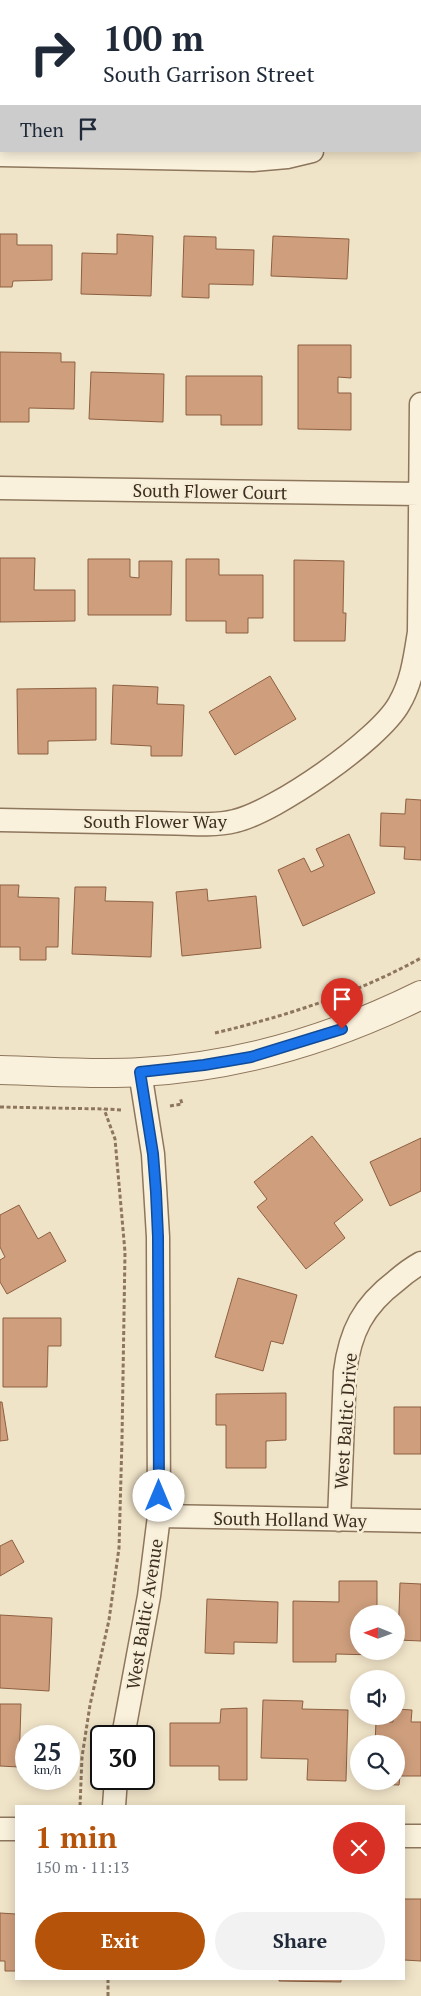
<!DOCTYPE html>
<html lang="en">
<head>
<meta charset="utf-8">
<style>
	:root { --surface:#fff; --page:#f2f2f3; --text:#1f2937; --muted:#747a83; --accent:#b45309 }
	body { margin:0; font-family:"PT Serif",serif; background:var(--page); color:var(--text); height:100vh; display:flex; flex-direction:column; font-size:19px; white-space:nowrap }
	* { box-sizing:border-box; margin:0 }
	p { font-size:16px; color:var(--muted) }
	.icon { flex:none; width:28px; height:28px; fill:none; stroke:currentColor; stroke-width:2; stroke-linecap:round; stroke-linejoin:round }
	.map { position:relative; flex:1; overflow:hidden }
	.panel { position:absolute; left:15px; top:1805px; width:390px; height:175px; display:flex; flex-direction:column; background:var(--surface); border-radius:0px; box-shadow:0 2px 12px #0003 }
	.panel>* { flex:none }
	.top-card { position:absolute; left:0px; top:0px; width:421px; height:152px; box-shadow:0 2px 12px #0003; background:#fff; color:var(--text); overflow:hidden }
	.needle { width:32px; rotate:271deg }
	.tools { position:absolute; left:350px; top:1605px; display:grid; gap:10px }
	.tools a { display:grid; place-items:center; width:55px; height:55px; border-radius:50%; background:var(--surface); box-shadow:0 2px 12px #0003; font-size:25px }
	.speed { position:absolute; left:15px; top:1725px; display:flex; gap:10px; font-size:25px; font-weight:700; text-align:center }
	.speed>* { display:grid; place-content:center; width:65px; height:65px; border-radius:50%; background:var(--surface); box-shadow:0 2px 12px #0003; line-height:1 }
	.speed small { font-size:12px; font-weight:400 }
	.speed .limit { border:2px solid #111; border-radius:8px; background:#fff; color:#111 }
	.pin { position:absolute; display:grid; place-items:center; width:42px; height:42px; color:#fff; margin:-51px -21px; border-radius:50% 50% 50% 0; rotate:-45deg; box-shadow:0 0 5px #0007 }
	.pin .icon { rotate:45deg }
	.me { position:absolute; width:55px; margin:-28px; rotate:0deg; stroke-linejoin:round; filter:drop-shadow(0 0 4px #0008) }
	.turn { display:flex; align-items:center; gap:18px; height:105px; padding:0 20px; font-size:22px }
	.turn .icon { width:65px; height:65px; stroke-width:2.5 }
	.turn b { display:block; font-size:35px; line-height:42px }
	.then { display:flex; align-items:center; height:48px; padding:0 20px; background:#0003; gap:10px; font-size:19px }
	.round { display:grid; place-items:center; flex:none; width:52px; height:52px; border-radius:26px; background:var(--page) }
	.overview { display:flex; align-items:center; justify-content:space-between; height:85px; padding:0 20px }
	h1 { font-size:30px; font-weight:700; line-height:38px; color:var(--accent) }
	.action { display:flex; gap:10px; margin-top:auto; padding:10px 20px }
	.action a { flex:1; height:58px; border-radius:30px; background:var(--accent); color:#fff; font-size:20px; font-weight:700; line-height:58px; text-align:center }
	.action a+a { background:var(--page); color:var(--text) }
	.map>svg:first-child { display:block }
</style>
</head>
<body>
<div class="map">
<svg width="421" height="1996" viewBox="0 0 421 1996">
	<rect width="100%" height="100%" fill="#f0e4c8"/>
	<path fill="#cf9f7d" stroke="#8d5f41" d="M 0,234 L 17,234 L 17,245 L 52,245 L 52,280 L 13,281 L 12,287 L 0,287 Z
		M 117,234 L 153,236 L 151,296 L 81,294 L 82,253 L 117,254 Z
		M 184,236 L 216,237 L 216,249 L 254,250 L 253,285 L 209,284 L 209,298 L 182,297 Z
		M 273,236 L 349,239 L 347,279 L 271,276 Z
		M 298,345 L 351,345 L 351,378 L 338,377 L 338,393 L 351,393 L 351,430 L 298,429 Z
		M 0,352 L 61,353 L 61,362 L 75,362 L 74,409 L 29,408 L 29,422 L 0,422 Z
		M 91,372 L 164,374 L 163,422 L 89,419 Z
		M 186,376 L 262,376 L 262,425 L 221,425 L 221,415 L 186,415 Z
		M 0,558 L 35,558 L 34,590 L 75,590 L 75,621 L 0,622 Z
		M 88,559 L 130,559 L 130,577 L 139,578 L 139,561 L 172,561 L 171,615 L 88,615 Z
		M 186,559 L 219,559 L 219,575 L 263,575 L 263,618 L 248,618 L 248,633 L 226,633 L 226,621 L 186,621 Z
		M 294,560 L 344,561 L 343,613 L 346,613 L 345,641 L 294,641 Z
		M 270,676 L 296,719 L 235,755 L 209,712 Z
		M 113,685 L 158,687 L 157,704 L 184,705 L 182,756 L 151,756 L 151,746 L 111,744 Z
		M 96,688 L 96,740 L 48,741 L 48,754 L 18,754 L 17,689 Z
		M 406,799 L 421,800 L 421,860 L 404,859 L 405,847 L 380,846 L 381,813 L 405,814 Z
		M 349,834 L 375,893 L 303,926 L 278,870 L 304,858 L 311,872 L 324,866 L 316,849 Z
		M 0,885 L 19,885 L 18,897 L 59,898 L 58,947 L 46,947 L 46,960 L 20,960 L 20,947 L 0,947 Z
		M 75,887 L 106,887 L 105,901 L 153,902 L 151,957 L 72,954 Z
		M 207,889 L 208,901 L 256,896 L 261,948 L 182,956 L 176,892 Z
		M 312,1136 L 363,1200 L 334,1223 L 345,1238 L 306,1269 L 257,1207 L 267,1199 L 254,1182 Z
		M 421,1138 L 421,1191 L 390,1206 L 370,1162 Z
		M 19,1205 L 38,1239 L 50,1232 L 66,1261 L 7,1294 L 0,1282 L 0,1260 L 5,1257 L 0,1247 L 0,1215 Z
		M 238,1278 L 297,1295 L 283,1344 L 271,1341 L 263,1371 L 215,1357 Z
		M 3,1318 L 61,1318 L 61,1346 L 48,1346 L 47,1387 L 3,1387 Z
		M 286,1393 L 286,1440 L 266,1441 L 266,1468 L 226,1468 L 226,1425 L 216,1425 L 216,1394 Z
		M 0,1402 L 2,1402 L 8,1440 L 0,1441 Z
		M 394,1407 L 421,1407 L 421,1454 L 394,1454 Z
		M 12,1540 L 24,1562 L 0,1576 L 0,1546 Z
		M 339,1581 L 377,1581 L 377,1614 L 359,1614 L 359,1651 L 377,1651 L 377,1655 L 336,1654 L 336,1662 L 293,1662 L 293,1601 L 339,1602 Z
		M 400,1583 L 421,1584 L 421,1641 L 398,1640 Z
		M 207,1599 L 278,1602 L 277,1643 L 234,1642 L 234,1654 L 205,1653 Z
		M 0,1615 L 52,1618 L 49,1691 L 0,1688 Z
		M 263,1700 L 303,1701 L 302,1709 L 348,1710 L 346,1781 L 307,1780 L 308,1759 L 261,1758 Z
		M 0,1704 L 21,1704 L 19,1767 L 0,1766 Z
		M 247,1708 L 247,1780 L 219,1780 L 219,1766 L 170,1766 L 170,1723 L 220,1723 L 221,1709 Z
		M 396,1709 L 412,1710 L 411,1722 L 421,1722 L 421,1776 L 400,1776 L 399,1785 L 364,1784 L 364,1781 L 396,1781 L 396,1744 L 375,1744 L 376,1722 L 393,1722 L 393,1716 L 396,1716 Z
		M 404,1899 L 421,1899 L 421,1961 L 404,1960 Z
		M 0,1913 L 16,1914 L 16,1971 L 5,1971 L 5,1961 L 0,1961 Z
		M 279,1979 L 341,1979 L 341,1982 L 279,1981 Z"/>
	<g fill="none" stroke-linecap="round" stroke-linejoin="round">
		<g stroke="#8d765c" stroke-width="25">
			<path id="minor" d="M 388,0 L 388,1
				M 420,129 L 421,135
				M 0,155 L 253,160 L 287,157 L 312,151
				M 0,488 L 420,494
				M 0,820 C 52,821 104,822 155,823 C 179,823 212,827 235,821 C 275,812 379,740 399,704 C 412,682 415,657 419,632 L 421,404
				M 159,1516 L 421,1521
				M 339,1520 L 345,1372 C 350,1332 363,1306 396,1281 C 404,1274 412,1268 421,1263
				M 123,1736 L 149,1596 L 159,1516 L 158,1237 L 153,1154 L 140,1072
				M 114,1806 L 116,1779
				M 0,1829 L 16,1829
				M 404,1836 L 421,1836"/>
		</g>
		<g stroke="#8d765c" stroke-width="30">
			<path id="tertiary" d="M 0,1070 C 47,1071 94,1075 141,1072 C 238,1067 334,1038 421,995"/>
		</g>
		<path stroke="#8d765c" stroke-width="3" stroke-dasharray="4 2.5" stroke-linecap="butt" d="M 215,1033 C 286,1016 358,993 421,958
			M 170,1106 L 182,1104 L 180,1097
			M 0,1107 L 104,1109 L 122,1110
			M 80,1806 L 82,1757 L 90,1705 L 109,1620 L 119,1548 L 122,1439 L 125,1252 L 115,1139 L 104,1109
			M 108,1996 L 108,1979"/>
		<use href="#minor" stroke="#faf1dc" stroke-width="22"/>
		<use href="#tertiary" stroke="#faf1dc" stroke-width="28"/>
	</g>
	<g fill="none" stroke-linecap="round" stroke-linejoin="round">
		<g stroke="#114b97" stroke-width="12">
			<path id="route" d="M 159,1496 L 158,1237 L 156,1192 L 153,1154 L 140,1072 L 204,1065 L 251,1057 L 342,1029"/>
		</g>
		<use href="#route" stroke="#1a73e8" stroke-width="9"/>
	</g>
	<g text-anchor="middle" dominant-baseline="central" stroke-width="5" stroke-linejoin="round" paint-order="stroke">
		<g font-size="18" fill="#3d2e20" stroke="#f7eed8">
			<text transform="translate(210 491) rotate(1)">South Flower Court</text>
			<text x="155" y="821">South Flower Way</text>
			<text transform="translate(345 1421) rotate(-86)">West Baltic Drive</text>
			<text transform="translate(290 1519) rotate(1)">South Holland Way</text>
			<text transform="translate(144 1614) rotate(-81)">West Baltic Avenue</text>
		</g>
	</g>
</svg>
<div class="tools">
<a><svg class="needle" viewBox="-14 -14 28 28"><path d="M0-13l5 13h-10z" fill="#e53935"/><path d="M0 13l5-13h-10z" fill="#747a83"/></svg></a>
<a><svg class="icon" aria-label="sound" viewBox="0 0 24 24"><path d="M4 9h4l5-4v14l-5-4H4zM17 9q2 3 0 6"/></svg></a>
<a><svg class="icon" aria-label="search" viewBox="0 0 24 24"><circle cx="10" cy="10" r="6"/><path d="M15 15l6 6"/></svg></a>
</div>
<div class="speed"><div>25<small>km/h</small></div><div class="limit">30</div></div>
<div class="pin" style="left:342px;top:1029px;background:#d93025"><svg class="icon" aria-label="arrive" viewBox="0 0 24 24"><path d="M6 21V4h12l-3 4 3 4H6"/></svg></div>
<svg class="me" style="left:159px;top:1496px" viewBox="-20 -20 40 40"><circle r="19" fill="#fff"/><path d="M0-13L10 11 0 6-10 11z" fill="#1a73e8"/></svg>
<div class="top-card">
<div class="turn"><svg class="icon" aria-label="right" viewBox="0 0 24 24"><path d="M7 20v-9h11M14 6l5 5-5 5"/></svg><div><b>100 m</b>South Garrison Street</div></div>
<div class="then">Then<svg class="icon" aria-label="arrive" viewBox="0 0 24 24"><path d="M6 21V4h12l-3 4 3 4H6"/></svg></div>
</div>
<section class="panel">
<div class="overview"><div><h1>1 min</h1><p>150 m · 11:13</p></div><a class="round" style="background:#d93025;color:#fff"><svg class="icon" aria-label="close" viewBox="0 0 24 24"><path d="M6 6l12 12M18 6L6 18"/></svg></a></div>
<div class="action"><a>Exit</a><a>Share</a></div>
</section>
</div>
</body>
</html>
